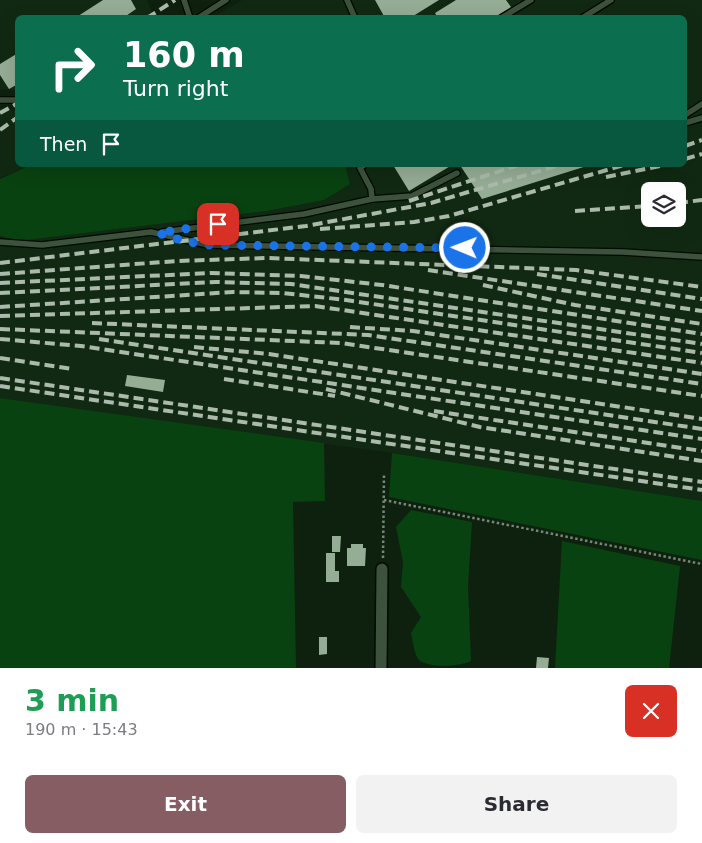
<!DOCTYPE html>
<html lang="en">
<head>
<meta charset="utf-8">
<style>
	:root { --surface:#fff; --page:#f2f2f3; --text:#2b2b33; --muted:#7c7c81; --accent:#865d63 }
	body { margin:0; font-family:"DejaVu Sans",sans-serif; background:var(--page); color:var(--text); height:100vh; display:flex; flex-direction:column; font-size:19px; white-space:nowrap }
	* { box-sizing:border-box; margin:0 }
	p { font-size:16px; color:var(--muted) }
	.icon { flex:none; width:28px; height:28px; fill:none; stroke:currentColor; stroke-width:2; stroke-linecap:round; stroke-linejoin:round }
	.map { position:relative; height:668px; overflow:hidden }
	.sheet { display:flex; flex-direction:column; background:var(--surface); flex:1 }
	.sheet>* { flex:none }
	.hud { position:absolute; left:15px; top:15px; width:672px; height:152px; border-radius:8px; box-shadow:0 5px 20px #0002; background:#0b6e4f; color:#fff; overflow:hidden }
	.buttons { position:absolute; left:641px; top:182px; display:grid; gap:10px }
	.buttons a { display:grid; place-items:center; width:45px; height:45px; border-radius:8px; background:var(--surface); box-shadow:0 5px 20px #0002; font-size:25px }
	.pin { position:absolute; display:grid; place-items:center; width:42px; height:42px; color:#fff; margin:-21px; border-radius:10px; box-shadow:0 2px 8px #0006 }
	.me { position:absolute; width:55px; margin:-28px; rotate:271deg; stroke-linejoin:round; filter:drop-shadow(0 0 4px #0008) }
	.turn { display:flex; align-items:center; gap:18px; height:105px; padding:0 25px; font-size:22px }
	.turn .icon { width:65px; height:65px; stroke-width:2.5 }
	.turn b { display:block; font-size:35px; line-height:42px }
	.then { display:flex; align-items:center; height:48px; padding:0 25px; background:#0003; gap:10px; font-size:19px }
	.round { display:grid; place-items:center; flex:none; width:52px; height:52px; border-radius:8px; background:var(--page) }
	.overview { display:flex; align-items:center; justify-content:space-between; height:85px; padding:0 25px }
	h1 { font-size:30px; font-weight:600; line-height:38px; color:#1e9e55 }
	.cta { display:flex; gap:10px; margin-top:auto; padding:10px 25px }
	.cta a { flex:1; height:58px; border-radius:8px; background:var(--accent); color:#fff; font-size:20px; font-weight:600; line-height:58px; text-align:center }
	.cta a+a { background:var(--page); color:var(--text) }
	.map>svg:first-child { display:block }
</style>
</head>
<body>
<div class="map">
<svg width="702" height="668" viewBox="0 0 702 668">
	<rect width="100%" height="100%" fill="#0e210f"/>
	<path fill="#112912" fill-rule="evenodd" d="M 0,0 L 147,0 L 154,17 L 18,18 L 17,91 L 0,89 Z
		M 242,0 L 702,0 L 702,501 L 392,453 L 0,398 L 0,243 L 267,211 L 324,200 L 350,184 L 345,165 L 685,165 L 685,18 L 213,17 ZM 650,191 L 678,191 L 678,219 L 650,219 Z
		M 0,108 L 17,111 L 18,165 L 31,165 L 0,178 Z"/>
	<path fill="#094211" d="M 31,165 L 345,165 L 350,184 L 324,200 L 267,211 L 18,241 L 0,236 L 0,179 Z
		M 0,398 L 324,443 L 325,501 L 293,502 L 296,668 L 0,668 Z
		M 392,453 L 702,501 L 702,560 L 389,497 Z
		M 411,510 L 472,522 L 468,586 L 471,661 C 459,667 429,668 419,660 C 414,654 413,641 411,633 L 421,617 L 401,587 L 403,562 L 396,527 Z
		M 562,541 L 680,566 L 669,668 L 555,668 Z"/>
	<path fill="#95ac95" d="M 103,0 L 131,0 L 136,9 L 123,18 L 75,18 Z
		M 375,0 L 439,0 L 410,18 L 385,18 Z
		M 456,0 L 506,0 L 511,7 L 494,18 L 478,18 L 476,15 L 472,18 L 438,18 L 435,13 Z
		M 18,53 L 18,84 L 9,89 L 0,75 L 0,64 Z
		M 393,165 L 452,165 L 409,191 Z
		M 460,165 L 479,165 L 480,167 L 487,165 L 590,165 L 482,199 Z
		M 127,375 L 165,380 L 163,392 L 125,386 Z
		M 332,536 L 341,536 L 340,552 L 332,552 Z
		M 351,544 L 363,544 L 363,548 L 366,548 L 365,566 L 347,566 L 347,548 L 351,548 Z
		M 326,553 L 335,553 L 335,571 L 339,571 L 339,582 L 326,582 Z
		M 319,637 L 327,637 L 327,654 L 319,655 Z
		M 537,657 L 549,658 L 548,668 L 536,668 Z"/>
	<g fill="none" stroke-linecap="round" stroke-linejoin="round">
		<g stroke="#000a00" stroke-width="8">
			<path id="service" d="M 184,0 L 190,18
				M 347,0 L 355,18
				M 198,18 L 226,0
				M 501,18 L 531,0
				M 582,18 L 611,0
				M 0,100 L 18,100
				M 685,115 L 702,104
				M 685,123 L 702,118
				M 364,165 L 360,168 L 371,189 L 372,199
				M 162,232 L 304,214 L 372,199 L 412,196 L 457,173
				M 0,242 L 42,245 L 151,232 L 208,245 L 623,252 L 702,257"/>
		</g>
		<g stroke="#000a00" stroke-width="14">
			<path id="minor" d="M 381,668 L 382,569"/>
		</g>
		<path stroke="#768677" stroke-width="2.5" stroke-dasharray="2.5 2.5" stroke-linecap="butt" d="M 384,500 L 702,564
			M 383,558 L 384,475"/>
		<use href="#service" stroke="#3d523d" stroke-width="5.5"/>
		<use href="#minor" stroke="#3d523d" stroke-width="11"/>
		<path stroke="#abbaab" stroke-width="4" stroke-dasharray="10 5" stroke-linecap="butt" d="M 147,18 L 175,0
			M 0,113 L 18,103
			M 0,130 L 18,117
			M 685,146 L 702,140
			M 685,159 L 702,154
			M 606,177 L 665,165
			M 409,201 L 518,165
			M 678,203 L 702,200
			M 575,211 L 650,206
			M 320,229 L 414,222 L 449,216 L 624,165
			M 0,263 L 306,226 L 431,203 L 560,165
			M 428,270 L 702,311
			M 0,274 L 177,261 L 267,258 L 576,270 L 702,287
			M 537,274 L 702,299
			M 0,283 L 210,273 L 301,276 L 382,285 L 702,334
			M 483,285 L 575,305 L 702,324
			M 0,293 L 216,282 L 291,284 L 702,344
			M 0,307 L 233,292 L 283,293 L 346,300 L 702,353
			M 0,316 L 315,306 L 702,363
			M 92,323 L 368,335 L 702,384
			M 350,327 L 413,331 L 702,374
			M 0,329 L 341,343 L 702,396
			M 0,339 L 81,346 L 702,439
			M 99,339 L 702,429
			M 194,347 L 269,354 L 702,419
			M 0,358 L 73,369
			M 0,378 L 702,482
			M 224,379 L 335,396
			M 0,386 L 702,490
			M 326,389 L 480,427 L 702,461
			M 434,411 L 702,451"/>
	</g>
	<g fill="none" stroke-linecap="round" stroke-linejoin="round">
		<path stroke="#1a73e8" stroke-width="9" stroke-dasharray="0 16.2" d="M 218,224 L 158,233 L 184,241 L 208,245 L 465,248"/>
	</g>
</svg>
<div class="buttons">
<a><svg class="icon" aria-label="layers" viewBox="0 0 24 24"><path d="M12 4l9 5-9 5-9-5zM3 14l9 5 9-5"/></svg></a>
</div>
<div class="pin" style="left:218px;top:224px;background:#d93025"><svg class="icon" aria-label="arrive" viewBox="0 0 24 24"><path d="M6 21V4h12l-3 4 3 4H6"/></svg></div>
<svg class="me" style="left:465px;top:248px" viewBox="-20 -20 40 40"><circle r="17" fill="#1a73e8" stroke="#fff" stroke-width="3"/><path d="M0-11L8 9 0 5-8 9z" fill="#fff"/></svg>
<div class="hud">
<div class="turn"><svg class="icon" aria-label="right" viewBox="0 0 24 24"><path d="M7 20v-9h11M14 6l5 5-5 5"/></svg><div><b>160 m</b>Turn right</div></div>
<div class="then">Then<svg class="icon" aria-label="arrive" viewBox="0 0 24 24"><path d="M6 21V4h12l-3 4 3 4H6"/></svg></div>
</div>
</div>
<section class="sheet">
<div class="overview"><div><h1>3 min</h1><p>190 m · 15:43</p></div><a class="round" style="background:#d93025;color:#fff"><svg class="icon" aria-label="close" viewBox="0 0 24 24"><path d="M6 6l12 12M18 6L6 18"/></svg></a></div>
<div class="cta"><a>Exit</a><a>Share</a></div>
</section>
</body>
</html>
